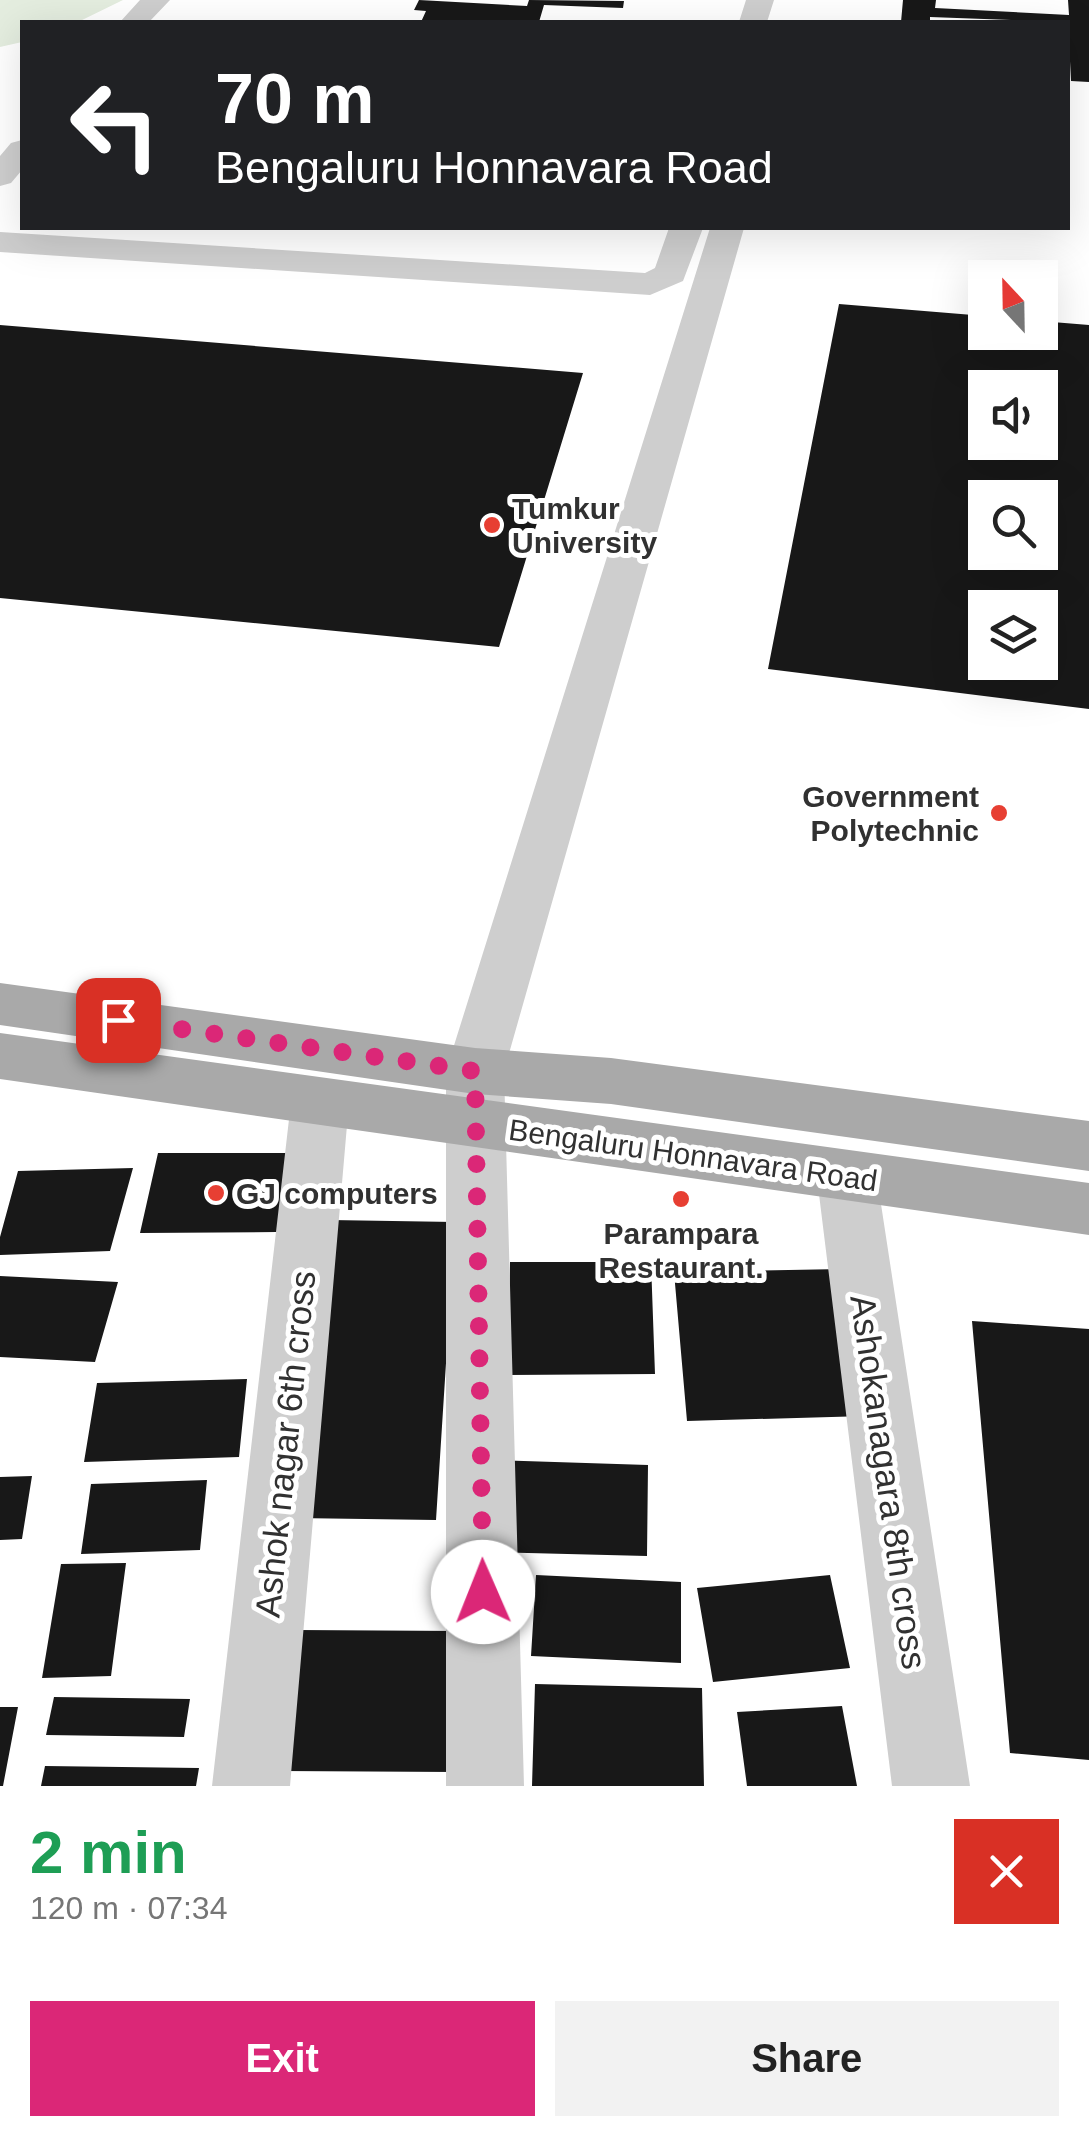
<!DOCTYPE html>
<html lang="en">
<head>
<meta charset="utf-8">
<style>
	:root { --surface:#fff; --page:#f2f2f2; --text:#222; --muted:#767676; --accent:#db2777 }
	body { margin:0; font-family:Arial,sans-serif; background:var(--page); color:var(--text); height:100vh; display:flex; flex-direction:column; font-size:38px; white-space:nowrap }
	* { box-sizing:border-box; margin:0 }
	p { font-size:32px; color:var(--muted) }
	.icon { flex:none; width:55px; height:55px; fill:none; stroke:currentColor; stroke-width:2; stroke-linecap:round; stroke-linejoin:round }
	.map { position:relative; height:1786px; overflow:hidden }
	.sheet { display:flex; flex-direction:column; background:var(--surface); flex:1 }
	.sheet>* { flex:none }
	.banner { position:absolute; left:20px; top:20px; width:1050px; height:210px; border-radius:0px; box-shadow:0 10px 40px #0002; background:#202124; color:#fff; overflow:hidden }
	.needle { width:65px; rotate:338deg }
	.tools { position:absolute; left:968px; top:260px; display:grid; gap:20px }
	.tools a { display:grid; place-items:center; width:90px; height:90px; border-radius:0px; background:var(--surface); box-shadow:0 10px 40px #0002; font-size:50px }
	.pin { position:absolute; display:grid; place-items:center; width:85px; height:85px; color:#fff; margin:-42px; border-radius:20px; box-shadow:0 5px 15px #0006 }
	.me { position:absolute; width:110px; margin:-55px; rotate:359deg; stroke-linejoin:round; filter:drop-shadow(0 0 8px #0008) }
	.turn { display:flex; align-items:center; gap:35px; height:210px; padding:0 30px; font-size:45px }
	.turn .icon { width:130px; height:130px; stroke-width:2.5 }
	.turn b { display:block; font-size:70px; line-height:85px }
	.round { display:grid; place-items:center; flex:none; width:105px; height:105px; border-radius:0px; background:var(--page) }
	.headline { display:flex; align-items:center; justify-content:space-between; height:170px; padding:0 30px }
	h1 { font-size:60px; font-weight:700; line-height:75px; color:#1e9e55 }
	.primary-button { display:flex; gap:20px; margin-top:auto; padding:20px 30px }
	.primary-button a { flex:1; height:115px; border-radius:0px; background:var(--accent); color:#fff; font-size:40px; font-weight:700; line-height:115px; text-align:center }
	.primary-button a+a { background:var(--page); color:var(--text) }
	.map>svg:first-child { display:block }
</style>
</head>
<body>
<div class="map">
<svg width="1089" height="1786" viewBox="0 0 1089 1786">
	<rect width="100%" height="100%" fill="#fff"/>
	<path fill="#e4eddf" d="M 0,0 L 123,0 L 78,22 L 22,22 L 22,42 L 0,47 Z"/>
	<path fill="#181818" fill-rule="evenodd" d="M 419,0 L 527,6 L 529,0 L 624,1 L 623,8 L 544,5 L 539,22 L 421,22 L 426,11 L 414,10 Z
		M 903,0 L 936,0 L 935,8 L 1069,15 L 1068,0 L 1089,0 L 1089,82 L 1071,81 L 1068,22 L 930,17 L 930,22 L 901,22 Z
		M 839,304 L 985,316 L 985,332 L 1040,332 L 1040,321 L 1089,325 L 1089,709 L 768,669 ZM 985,388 L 1040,388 L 1040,442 L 985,442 ZM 985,498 L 1040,498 L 1040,552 L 985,552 ZM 985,608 L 1040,608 L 1040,662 L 985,662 Z
		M 0,325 L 583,373 L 499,647 L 0,598 Z
		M 158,1153 L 288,1153 L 277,1232 L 140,1233 Z
		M 133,1168 L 110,1251 L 0,1255 L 0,1237 L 18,1171 Z
		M 330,1220 L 455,1222 L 436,1520 L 295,1518 Z
		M 510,1262 L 651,1262 L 655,1374 L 508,1375 Z
		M 842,1269 L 866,1416 L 687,1421 L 674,1272 Z
		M 0,1276 L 118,1282 L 95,1362 L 0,1357 Z
		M 972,1321 L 1089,1329 L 1089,1760 L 1010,1753 Z
		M 247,1379 L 239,1457 L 84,1462 L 97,1383 Z
		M 496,1460 L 648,1465 L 647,1556 L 491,1552 Z
		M 32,1476 L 22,1539 L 0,1540 L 0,1477 Z
		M 207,1480 L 200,1550 L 81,1554 L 91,1484 Z
		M 126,1563 L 111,1676 L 42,1678 L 61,1564 Z
		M 536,1575 L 681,1582 L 681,1663 L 531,1656 Z
		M 830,1575 L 850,1668 L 713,1682 L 697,1588 Z
		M 296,1630 L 461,1631 L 455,1772 L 281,1771 Z
		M 535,1684 L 702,1688 L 704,1786 L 532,1786 Z
		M 54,1697 L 190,1699 L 184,1737 L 46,1735 Z
		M 842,1706 L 857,1786 L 747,1786 L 737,1712 Z
		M 0,1707 L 18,1707 L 3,1786 L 0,1786 Z
		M 45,1766 L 199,1768 L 196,1786 L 41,1786 Z"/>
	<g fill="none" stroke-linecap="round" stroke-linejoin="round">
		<path fill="#cecece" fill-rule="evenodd" d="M 140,0 L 170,0 L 149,22 L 120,22 Z
			M 746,0 L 774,0 L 767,22 L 739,22 Z
			M 22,140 L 22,170 L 11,183 L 0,186 L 0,156 L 11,143 Z
			M 669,228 L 703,228 L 683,281 L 650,295 L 0,252 L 0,232 L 645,273 L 655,268 Z
			M 710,228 L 744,228 L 504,1071 L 524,1786 L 446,1786 L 446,1071 Z
			M 320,1079 L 341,1086 L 349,1102 L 290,1786 L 212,1786 L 291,1102 L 299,1086 Z
			M 847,1154 L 868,1161 L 877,1178 L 970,1786 L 892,1786 L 817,1178 L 826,1161 Z"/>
		<path fill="#a9a9a9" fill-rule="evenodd" d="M 0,983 L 475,1048 L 611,1058 L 1089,1121 L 1089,1171 L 611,1104 L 475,1094 L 0,1025 Z
			M 0,1033 L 1089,1183 L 1089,1235 L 0,1079 Z"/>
	</g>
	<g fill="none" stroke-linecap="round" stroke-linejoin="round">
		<path stroke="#db2777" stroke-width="18" stroke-dasharray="0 32.4" d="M 118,1020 L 475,1071 L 483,1592"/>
	</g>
	<g fill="#e73f33" stroke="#fff" stroke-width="4">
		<circle cx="492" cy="525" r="10"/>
		<circle cx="999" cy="813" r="10"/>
		<circle cx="216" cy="1193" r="10"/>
		<circle cx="681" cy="1199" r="10"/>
	</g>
	<g text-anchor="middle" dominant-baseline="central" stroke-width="10" stroke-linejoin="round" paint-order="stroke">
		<g font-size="30" font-weight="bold" fill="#313131" stroke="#fff" text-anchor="start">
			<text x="512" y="508">Tumkur<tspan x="512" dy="34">University</tspan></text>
			<text x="979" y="796" text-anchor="end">Government<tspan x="979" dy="34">Polytechnic</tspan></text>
			<text x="236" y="1193">GJ computers</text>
			<text x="681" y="1233" text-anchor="middle">Parampara<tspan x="681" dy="34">Restaurant.</tspan></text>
		</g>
		<g font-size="30" fill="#313131" stroke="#fff">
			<text transform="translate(693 1155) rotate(8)">Bengaluru Honnavara Road</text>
		</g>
		<g font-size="35" fill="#313131" stroke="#fff">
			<text transform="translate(285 1444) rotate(-84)">Ashok nagar 6th cross</text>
			<text transform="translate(889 1482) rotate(82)">Ashokanagara 8th cross</text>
		</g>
	</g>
</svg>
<div class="tools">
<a><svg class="needle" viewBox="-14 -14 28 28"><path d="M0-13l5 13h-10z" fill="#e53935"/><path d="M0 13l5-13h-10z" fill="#767676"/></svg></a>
<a><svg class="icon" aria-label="sound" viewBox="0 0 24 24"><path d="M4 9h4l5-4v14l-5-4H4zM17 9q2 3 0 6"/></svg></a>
<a><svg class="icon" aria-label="search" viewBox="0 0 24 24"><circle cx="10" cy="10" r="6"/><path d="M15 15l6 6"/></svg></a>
<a><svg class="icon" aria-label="layers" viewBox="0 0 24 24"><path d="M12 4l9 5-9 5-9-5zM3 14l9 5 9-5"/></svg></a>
</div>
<div class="pin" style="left:118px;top:1020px;background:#d93025"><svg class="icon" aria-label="arrive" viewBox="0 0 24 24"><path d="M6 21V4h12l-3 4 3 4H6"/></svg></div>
<svg class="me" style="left:483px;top:1592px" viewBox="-20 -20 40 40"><circle r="19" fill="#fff"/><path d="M0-13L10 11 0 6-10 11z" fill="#db2777"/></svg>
<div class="banner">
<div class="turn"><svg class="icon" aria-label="left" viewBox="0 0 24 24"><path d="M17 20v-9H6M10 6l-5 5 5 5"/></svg><div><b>70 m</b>Bengaluru Honnavara Road</div></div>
</div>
</div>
<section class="sheet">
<div class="headline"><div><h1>2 min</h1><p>120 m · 07:34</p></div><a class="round" style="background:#d93025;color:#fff"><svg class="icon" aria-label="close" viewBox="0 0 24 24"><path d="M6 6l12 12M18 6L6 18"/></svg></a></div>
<div class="primary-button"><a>Exit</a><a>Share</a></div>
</section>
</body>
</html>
